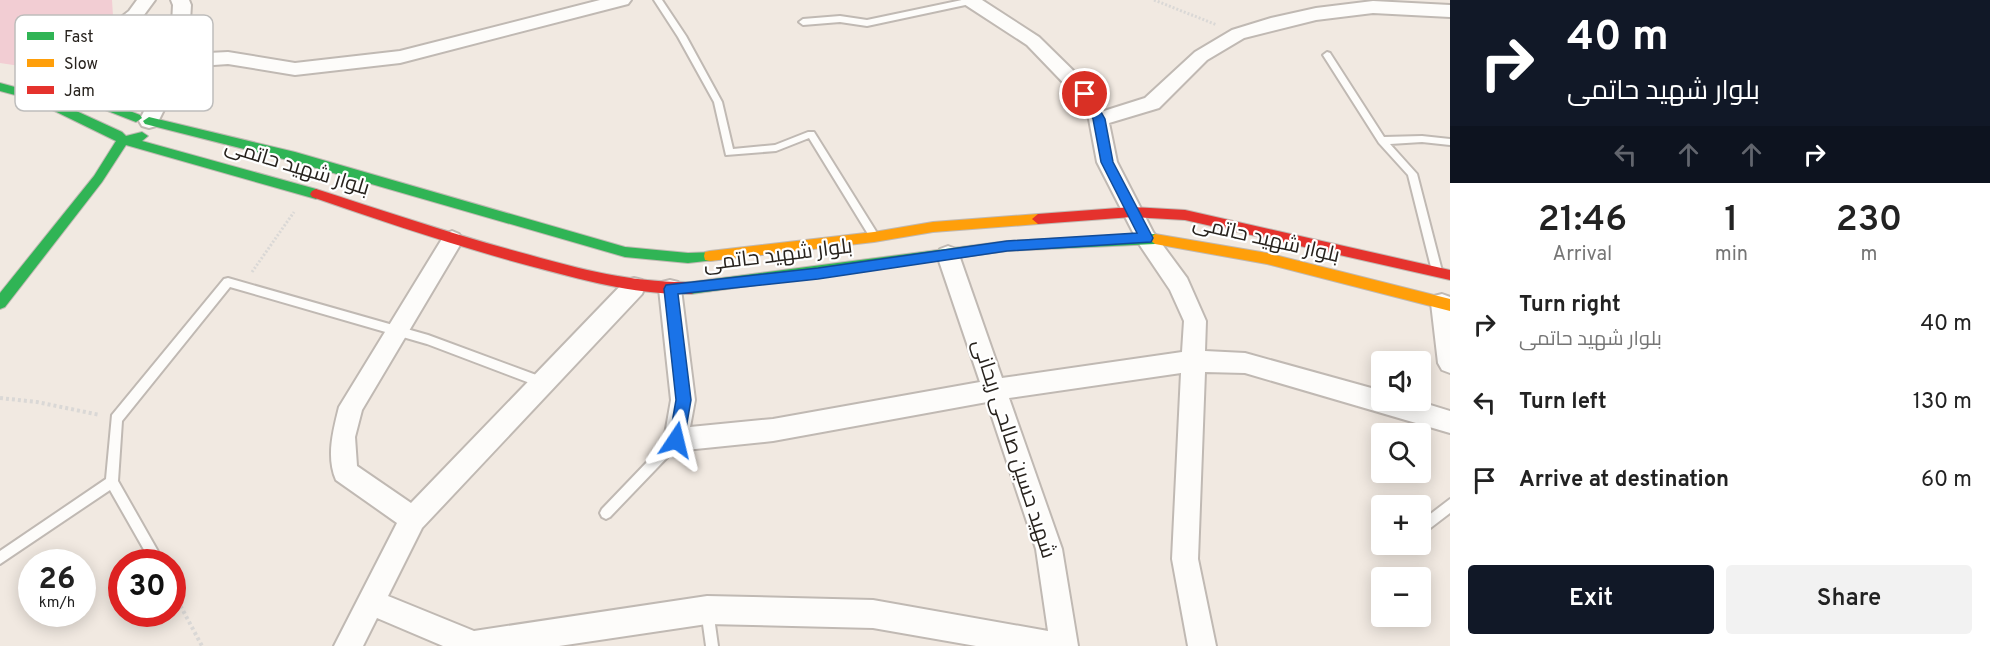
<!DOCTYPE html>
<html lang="en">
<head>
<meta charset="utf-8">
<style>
	:root { --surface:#fff; --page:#f2f2f2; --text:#222; --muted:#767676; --accent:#111827 }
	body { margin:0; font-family:Overpass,Cairo,sans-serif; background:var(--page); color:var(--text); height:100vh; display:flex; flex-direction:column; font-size:22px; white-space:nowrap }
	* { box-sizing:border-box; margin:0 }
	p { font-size:20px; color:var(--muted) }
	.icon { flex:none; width:33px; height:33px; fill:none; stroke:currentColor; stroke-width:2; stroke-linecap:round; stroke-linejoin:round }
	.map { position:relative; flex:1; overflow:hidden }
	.details { display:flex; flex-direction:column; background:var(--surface); width:540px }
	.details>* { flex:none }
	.guide { background:#111827; color:#fff; overflow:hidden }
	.fabs { position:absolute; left:1371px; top:351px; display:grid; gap:12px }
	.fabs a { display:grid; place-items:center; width:60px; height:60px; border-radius:6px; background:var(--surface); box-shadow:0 3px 15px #0003; font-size:30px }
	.speed { position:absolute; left:18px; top:549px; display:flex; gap:12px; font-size:30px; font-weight:700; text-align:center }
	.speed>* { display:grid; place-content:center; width:78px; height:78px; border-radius:50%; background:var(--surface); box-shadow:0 3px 15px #0003; line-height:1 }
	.speed small { font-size:15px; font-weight:400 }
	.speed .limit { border:9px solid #d22; background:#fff; color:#111 }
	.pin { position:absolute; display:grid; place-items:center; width:51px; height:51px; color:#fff; margin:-26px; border:3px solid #fff; border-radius:50%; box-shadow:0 2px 6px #0007 }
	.me { position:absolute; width:66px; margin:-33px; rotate:10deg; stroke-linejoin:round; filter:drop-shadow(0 0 4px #0008) }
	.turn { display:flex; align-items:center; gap:21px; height:126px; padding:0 18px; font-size:27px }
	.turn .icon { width:78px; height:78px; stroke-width:2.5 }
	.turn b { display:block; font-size:42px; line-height:51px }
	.lanes { display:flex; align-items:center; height:57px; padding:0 18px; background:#0003; justify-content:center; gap:30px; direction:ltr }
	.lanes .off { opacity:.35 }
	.eta { display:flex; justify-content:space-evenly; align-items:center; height:102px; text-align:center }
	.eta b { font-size:36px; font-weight:600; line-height:42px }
	.primary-button { display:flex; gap:12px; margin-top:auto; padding:12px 18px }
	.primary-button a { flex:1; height:69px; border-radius:6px; background:var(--accent); color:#fff; font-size:24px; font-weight:600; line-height:69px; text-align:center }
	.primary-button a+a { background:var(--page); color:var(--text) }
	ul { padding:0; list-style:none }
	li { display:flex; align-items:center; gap:18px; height:78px; padding:0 18px }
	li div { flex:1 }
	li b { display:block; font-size:22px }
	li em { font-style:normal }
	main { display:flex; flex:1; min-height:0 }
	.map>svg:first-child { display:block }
</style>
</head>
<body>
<main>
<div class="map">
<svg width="1450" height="646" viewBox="0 0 1450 646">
	<rect width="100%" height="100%" fill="#f1e9e1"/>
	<path fill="#f2cdd3" d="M 0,0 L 112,0 L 113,16 L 47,70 L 0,63 Z"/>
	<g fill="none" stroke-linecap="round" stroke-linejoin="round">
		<g stroke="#c0b9b3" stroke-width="4">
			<path id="lane" d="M 654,0 L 662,0 L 686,36 L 722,102 L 733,149 L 775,145 L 808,132 L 814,132 L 877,233 L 879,236 L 877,239 L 871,239 L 809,138 L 776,151 L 726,155 L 714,102 L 678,37 Z
				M 962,0 L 974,1 L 970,4 L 867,26 L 840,22 L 803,25 L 799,22 L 803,19 L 840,16 L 867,20 Z
				M 1327,52 L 1330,53 L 1384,137 L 1422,136 L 1450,139 L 1450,145 L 1422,142 L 1390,144 L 1417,174 L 1442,271 L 1441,274 L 1433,274 L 1432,271 L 1408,175 L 1379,143 L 1323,55 Z
				M 228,278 L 428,335 L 547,379 L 548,383 L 547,387 L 543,388 L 427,344 L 230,287 L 122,421 L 118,481 L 164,562 L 151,562 L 110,490 L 0,564 L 0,551 L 106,479 L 112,415 L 224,279 Z
				M 676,435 L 680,436 L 682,440 L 680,444 L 610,517 L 606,519 L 602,517 L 600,513 L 602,509 L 672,436 Z
				M 1450,499 L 1450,513 L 1420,536 L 1420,522 Z
				M 707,604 L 711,606 L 713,610 L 718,646 L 706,646 L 701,610 L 703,606 Z"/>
		</g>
		<g stroke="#c0b9b3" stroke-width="4">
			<path id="street" d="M 137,0 L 155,0 L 141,19 L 40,101 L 33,103 L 26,101 L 24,96 L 26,91 L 129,11 Z
				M 171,0 L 189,0 L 191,5 L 188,54 L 228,52 L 295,63 L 400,51 L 600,0 L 631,0 L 628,4 L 400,63 L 295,75 L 228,64 L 185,67 L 156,126 L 149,128 L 142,126 L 139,121 L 170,61 L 173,5 Z
				M 961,0 L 982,0 L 1039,37 L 1092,89 L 1104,111 L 1145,98 L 1195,52 L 1232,30 L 1271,18 L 1316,8 L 1373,1 L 1450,5 L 1450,17 L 1373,13 L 1316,20 L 1244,38 L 1207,60 L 1159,108 L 1109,123 L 1117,162 L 1153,232 L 1187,278 L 1206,321 L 1205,351 L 1245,353 L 1382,391 L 1382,400 L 1414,400 L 1450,411 L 1450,433 L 1245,373 L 1205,372 L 1198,559 L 1216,646 L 1188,646 L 1172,559 L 1181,373 L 1009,398 L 1062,549 L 1078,646 L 976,646 L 873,628 L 707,624 L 559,646 L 443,646 L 377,618 L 363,646 L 334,646 L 397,523 L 336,480 C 326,457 333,431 339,407 L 445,234 L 452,231 L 459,234 L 463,240 L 362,410 L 355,437 L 357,466 L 411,503 L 626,280 L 634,278 L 642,280 L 645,287 L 642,294 L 422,528 L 388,596 L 474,631 L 707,596 L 873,600 L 1048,631 L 1036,549 L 987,402 L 773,441 L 676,451 L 667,448 L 664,440 L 671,400 L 659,289 L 662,282 L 670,280 L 678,282 L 681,289 L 695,400 L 690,427 L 773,419 L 980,382 L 937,255 L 940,249 L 948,246 L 956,249 L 959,255 L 1002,378 L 1182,352 L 1184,321 L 1170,290 L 1139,244 L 1097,162 L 1089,119 L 1078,98 L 1027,45 L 964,4 Z
				M 1442,294 L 1450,297 L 1450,373 L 1442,370 L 1438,363 L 1431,303 L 1434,296 Z"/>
		</g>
		<g stroke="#c0b9b3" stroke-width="2">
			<path id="fast" d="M 0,83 L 37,93 L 122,132 L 126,136 L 142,132 L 148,136 L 142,141 L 316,189 L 322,194 L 316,199 L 126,145 L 102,182 L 5,307 L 0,309 L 0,293 L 94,176 L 116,141 L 30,99 L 0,91 Z
				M 81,92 L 140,115 L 142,118 L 136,122 L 77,99 L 77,93 Z
				M 149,117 L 295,152 L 625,247 L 688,253 L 715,252 L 716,256 L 715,260 L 688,263 L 625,257 L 295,162 L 145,124 L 143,121 Z
				M 1155,234 L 1161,239 L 1155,244 L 1007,251 L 691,294 L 686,292 L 684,288 L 686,284 L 691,282 L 1007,241 Z"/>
		</g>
		<g stroke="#c0b9b3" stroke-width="2">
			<path id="slow" d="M 1038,214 L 1044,219 L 1038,224 L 933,232 L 874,242 L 710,261 L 705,260 L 704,256 L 705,252 L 710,251 L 874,232 L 933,222 Z
				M 1155,234 L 1267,253 L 1450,299 L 1450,311 L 1267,264 L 1155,244 L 1149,239 Z"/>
		</g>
		<g stroke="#c0b9b3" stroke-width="2">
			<path id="jam" d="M 316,189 C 387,212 458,236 530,255 C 583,270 635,283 691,282 L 696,284 L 698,288 L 696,292 L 691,294 C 635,295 583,280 530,266 C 456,246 384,222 312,197 L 310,194 L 312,191 Z
				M 1132,207 L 1185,210 L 1450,270 L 1450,280 L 1185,220 L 1132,217 L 1038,224 L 1032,219 L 1038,214 Z"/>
		</g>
		<path stroke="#dad8d6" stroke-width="3" stroke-dasharray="2 2" stroke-linecap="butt" d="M 1154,0 L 1217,25
			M 252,272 L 294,212"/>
		<path stroke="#dad8d6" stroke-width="4" stroke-dasharray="3 3" stroke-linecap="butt" d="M 0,398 L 37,402 L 100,415
			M 172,590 L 202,646"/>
		<use href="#lane" fill="#fdfcfa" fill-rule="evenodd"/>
		<use href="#street" fill="#fdfcfa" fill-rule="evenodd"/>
		<use href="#fast" fill="#30b455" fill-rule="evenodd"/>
		<use href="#slow" fill="#ff9f0a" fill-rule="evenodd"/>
		<use href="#jam" fill="#e5322d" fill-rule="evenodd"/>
	</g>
	<path fill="#1a73e8" stroke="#114b97" stroke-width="1.5" d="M 1085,90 L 1089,91 L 1105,119 L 1113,162 L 1153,238 L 1151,242 L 1007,251 L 818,279 L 678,294 L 691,400 L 684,440 L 682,445 L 676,447 L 671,445 L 669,440 L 676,400 L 664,289 L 666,285 L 818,268 L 1007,241 L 1137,233 L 1101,162 L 1093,119 L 1080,94 Z"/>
	<g text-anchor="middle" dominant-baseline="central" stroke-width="4.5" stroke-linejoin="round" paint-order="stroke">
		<g font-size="21" fill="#28231e" stroke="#fff">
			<text transform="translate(297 168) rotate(17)">بلوار شهید حاتمی</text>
			<text transform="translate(1266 240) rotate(13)">بلوار شهید حاتمی</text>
			<text transform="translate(778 256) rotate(-7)">بلوار شهید حاتمی</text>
			<text transform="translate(1013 449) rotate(72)">شهید حسین صالحی ریحانی</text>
		</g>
	</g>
	<rect x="15" y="15" width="198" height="96" rx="9" fill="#fff" stroke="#bebdbc" stroke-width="1.5"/>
	<rect x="27" y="32" width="27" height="8" fill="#30b455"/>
	<rect x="27" y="59" width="27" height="8" fill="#ff9f0a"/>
	<rect x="27" y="86" width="27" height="8" fill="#e5322d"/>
	<g font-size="16" fill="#28231e">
		<text x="64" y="42">Fast</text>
		<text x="64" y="69">Slow</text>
		<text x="64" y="96">Jam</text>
	</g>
</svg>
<div class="fabs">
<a><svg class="icon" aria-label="sound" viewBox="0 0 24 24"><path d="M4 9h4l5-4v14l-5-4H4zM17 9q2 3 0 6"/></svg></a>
<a><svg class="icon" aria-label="search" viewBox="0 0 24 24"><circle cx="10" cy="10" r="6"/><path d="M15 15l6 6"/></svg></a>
<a>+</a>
<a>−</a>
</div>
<div class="speed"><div>26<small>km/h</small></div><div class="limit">30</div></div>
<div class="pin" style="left:1085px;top:94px;background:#d93025"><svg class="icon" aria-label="arrive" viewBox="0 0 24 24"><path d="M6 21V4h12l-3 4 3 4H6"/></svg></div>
<svg class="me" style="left:676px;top:440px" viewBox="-20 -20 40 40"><path d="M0-17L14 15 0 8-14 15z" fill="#1a73e8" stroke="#fff" stroke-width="4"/></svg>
</div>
<section class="details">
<div class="guide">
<div class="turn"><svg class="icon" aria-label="right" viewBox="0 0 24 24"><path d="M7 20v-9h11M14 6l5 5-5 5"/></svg><div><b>40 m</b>بلوار شهید حاتمی</div></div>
<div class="lanes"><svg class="icon off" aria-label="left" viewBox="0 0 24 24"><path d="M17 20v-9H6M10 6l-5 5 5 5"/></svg><svg class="icon off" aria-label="ahead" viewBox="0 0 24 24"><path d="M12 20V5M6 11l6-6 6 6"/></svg><svg class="icon off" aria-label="ahead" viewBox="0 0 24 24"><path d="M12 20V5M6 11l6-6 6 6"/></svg><svg class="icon" aria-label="right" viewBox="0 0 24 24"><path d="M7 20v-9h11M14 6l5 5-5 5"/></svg></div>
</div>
<div class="eta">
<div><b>21:46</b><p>Arrival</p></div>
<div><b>1</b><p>min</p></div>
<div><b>230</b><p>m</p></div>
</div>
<ul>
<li><svg class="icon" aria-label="right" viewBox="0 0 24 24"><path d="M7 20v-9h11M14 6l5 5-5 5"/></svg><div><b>Turn right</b><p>بلوار شهید حاتمی</p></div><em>40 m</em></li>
<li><svg class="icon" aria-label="left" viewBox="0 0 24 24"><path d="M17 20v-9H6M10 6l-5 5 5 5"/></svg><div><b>Turn left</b></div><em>130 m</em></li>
<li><svg class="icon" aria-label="arrive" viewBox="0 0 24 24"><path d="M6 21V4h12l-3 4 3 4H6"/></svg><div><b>Arrive at destination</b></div><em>60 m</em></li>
</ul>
<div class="primary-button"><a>Exit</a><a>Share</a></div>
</section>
</main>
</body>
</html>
